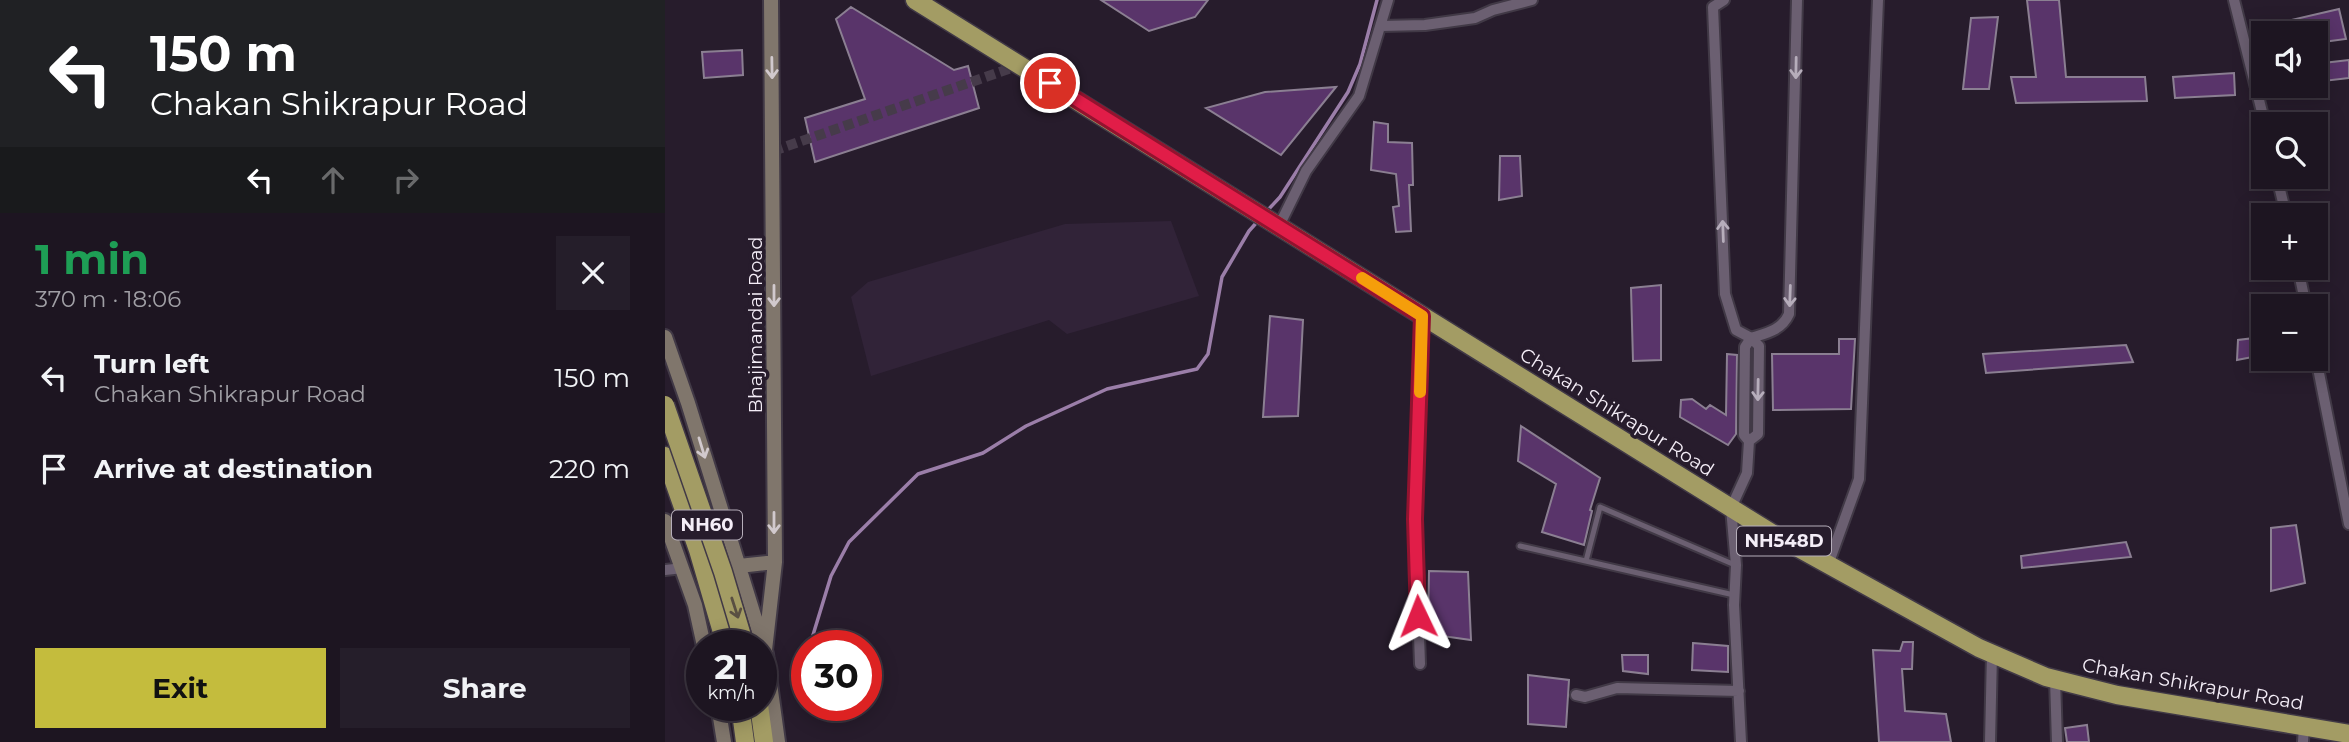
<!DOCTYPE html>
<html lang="en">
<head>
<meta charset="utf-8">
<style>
	:root { --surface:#1d1521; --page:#251e2a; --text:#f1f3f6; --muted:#a09fa5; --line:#3b343f; --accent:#c4bc3d }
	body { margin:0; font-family:Montserrat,sans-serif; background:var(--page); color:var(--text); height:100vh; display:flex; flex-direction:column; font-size:26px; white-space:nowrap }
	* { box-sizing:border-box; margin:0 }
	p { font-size:23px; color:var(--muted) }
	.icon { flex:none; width:38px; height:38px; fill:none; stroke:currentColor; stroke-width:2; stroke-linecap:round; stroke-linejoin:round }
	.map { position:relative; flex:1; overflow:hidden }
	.details { display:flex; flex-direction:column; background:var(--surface); width:665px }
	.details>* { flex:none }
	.hud { background:#202124; color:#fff; overflow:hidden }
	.tools { position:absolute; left:1586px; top:21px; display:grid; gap:14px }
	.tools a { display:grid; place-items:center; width:77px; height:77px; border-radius:0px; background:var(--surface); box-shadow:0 4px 18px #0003,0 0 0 2px var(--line); font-size:35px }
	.speed { position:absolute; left:21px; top:630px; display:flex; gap:14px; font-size:35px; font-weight:700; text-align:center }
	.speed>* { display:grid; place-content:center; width:91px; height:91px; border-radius:50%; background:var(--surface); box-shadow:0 4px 18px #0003,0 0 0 2px var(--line); line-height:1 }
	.speed small { font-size:18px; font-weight:400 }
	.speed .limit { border:10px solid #d22; background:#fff; color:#111 }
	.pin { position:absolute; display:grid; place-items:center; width:60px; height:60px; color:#fff; margin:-30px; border:4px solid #fff; border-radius:50%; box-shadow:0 2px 7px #0007 }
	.me { position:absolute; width:77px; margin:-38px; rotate:358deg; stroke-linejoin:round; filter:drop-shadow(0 0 5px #0008) }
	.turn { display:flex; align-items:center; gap:24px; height:147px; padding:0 35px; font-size:32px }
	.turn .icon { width:91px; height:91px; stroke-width:2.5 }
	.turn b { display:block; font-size:49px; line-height:60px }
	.lanes { display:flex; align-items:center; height:66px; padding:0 35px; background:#0003; justify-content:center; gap:35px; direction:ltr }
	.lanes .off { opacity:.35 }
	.round { display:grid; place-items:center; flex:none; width:74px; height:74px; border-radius:0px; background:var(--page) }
	.summary { display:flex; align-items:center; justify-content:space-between; height:119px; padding:0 35px }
	h1 { font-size:42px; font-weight:700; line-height:52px; color:#1e9e55 }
	.cta { display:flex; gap:14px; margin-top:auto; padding:14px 35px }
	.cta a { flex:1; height:80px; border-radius:0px; background:var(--accent); color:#111; font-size:28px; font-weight:700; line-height:80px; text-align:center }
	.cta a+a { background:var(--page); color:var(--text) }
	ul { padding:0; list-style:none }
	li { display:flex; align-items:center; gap:21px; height:91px; padding:0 35px }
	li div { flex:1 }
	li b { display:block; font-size:26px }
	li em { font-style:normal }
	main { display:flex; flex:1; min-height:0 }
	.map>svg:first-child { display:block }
</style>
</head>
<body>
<main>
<section class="details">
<div class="hud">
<div class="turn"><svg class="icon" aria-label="left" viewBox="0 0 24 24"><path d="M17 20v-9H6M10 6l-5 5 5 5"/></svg><div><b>150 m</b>Chakan Shikrapur Road</div></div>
<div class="lanes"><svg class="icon" aria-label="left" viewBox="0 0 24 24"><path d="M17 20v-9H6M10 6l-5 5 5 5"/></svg><svg class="icon off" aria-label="ahead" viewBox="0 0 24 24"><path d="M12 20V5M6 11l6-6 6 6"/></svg><svg class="icon off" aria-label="right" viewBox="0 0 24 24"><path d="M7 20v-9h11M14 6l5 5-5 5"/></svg></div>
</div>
<div class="summary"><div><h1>1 min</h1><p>370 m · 18:06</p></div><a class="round"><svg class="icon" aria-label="close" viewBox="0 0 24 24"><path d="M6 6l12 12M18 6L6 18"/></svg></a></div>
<ul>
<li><svg class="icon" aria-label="left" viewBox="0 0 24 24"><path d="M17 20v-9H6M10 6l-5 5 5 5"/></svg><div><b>Turn left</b><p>Chakan Shikrapur Road</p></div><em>150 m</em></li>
<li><svg class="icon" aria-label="arrive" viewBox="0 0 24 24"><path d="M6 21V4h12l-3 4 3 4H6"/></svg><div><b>Arrive at destination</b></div><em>220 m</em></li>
</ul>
<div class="cta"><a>Exit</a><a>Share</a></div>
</section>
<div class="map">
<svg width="1684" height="742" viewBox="0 0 1684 742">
	<rect width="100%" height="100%" fill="#271c2c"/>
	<path fill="#312338" d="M 506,221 L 534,296 L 402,334 L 384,320 L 206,376 L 186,297 L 203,282 L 400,224 Z"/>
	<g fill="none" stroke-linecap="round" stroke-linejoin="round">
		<path stroke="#9b7ea9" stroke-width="3.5" d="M 601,212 L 615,197 L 683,92 L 695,64 L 712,0
			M 147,646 L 148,635 L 166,576 L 184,542 L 253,474 L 318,453 L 361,426 L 442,389 L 532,369 L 543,354 L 557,277 L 584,231 L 593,221"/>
	</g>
	<path fill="#59346a" stroke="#8b7f92" stroke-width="2" d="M 436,0 L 543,0 L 530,17 L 484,31 Z
		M 1362,0 L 1394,0 L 1401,77 L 1480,77 L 1482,101 L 1351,103 L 1346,77 L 1371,77 Z
		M 186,7 L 289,70 L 303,66 L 314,108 L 150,162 L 140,118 L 200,99 L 171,19 Z
		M 1674,9 L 1681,39 L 1650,43 L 1650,33 L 1587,33 L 1587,29 Z
		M 1333,17 L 1324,89 L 1298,89 L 1306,18 Z
		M 77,50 L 78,75 L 39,78 L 37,52 Z
		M 1684,60 L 1684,78 L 1650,82 L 1650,64 Z
		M 1569,73 L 1570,95 L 1510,98 L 1508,77 Z
		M 671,87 L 616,155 L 541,108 L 600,92 Z
		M 709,122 L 723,124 L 723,142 L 747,143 L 748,185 L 744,185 L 746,231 L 731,232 L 728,207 L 734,206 L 731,174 L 706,170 Z
		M 835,156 L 855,156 L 857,196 L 834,200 Z
		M 996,285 L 996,360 L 968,361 L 966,288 Z
		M 605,316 L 638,320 L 633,416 L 598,417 Z
		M 1598,337 L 1598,355 L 1572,360 L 1573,340 Z
		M 1174,339 L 1190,339 L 1186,409 L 1108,410 L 1107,354 L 1174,354 Z
		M 1461,345 L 1468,362 L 1321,373 L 1318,354 Z
		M 1062,354 L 1072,355 L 1071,434 L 1063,445 L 1015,417 L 1016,400 L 1027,399 L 1041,409 L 1045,405 L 1061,415 Z
		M 856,426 L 935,478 L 925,510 L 927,511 L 919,545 L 877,532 L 891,484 L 853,461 Z
		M 1631,525 L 1640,583 L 1606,591 L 1606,528 Z
		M 1461,542 L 1466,557 L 1357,568 L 1356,556 Z
		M 764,571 L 803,572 L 806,640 L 763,634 Z
		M 1238,642 L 1248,642 L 1247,669 L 1237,669 L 1240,711 L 1281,714 L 1286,742 L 1214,742 L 1208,650 L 1235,651 Z
		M 1028,643 L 1063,646 L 1063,672 L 1027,670 Z
		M 957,655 L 983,655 L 983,674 L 958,671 Z
		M 863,675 L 904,680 L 901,727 L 863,724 Z
		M 1422,725 L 1424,742 L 1402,742 L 1400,728 Z"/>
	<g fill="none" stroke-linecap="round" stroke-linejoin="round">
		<path stroke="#463b4a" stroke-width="10" stroke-dasharray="10 5" stroke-linecap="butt" d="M 108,151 L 355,65"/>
		<g stroke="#413946" stroke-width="9">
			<path id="service" d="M 855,546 L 1069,595
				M 921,561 L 935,507 L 1070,565"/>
		</g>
		<g stroke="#413946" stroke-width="14">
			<path id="minor" d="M 1059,0 L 1048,7 L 1060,294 L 1071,330 L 1086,338 L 1094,346 L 1093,434 L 1084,441
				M 1569,0 L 1600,124
				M 716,26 L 760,25 L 810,18 L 828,10 L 867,0
				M 1612,177 L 1621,215
				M 614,226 L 641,171 L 694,96 L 723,0
				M 1633,268 L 1641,306
				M 1650,353 L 1684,524
				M 1163,565 L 1194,479 L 1213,0
				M 0,570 L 18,568
				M 755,664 L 750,519 L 757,316
				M 1390,679 L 1392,742
				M 911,695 L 920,697 L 952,688 L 1074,691
				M 1076,742 L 1069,605 L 1071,565 L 1066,508 L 1082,473 L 1084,441 L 1079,435 L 1080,347 L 1086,338 C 1102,333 1117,330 1124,314 L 1132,0
				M 1325,742 L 1327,653
				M 1638,742 L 1639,726"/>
		</g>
		<g stroke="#413946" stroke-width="18">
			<path id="secondary" d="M 0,337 L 23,403 L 101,654 L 113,742
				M 0,521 L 30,605 L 39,646
				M 74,566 L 110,562
				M 100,650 L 110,562 L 106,0
				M 53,705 L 59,742"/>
		</g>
		<g stroke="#413946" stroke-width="21">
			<path id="trunk" d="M 250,0 L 1108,534 L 1314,648 L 1381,677 L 1452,695 L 1684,734
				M 0,456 L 33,550 L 61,646
				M 75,705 L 80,742
				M 94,705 L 99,742"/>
		</g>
		<use href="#service" stroke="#6b5f71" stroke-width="5"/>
		<use href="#minor" stroke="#6b5f71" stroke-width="10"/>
		<use href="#secondary" stroke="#80766c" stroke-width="14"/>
		<use href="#trunk" stroke="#a39c64" stroke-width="18"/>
		<g stroke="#413946" stroke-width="21" stroke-linecap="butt">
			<path id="trunk-bridge" d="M 0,405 L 58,572 L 80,646"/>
		</g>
		<use href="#trunk-bridge" stroke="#a39c64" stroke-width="18"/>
	</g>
	<defs><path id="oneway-shaft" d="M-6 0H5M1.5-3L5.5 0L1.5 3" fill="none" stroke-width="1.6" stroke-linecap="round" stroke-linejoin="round" transform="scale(1.75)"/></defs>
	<g stroke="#d1c9cd">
		<use href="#oneway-shaft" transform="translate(107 68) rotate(89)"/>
		<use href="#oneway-shaft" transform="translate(109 296) rotate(90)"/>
		<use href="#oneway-shaft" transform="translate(37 448) rotate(73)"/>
		<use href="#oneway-shaft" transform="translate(109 523) rotate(90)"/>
	</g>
	<g stroke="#b6adbb">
		<use href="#oneway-shaft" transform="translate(1131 68) rotate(91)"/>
		<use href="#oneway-shaft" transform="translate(1058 231) rotate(-92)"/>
		<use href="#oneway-shaft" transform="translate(1125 296) rotate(92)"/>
		<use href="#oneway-shaft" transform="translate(1093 390) rotate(91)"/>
	</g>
	<use stroke="#594f42" href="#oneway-shaft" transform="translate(70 608) rotate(72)"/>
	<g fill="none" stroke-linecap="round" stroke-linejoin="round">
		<g stroke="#92132f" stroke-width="18">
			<path id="route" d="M 385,83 L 757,316 L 750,519 L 753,616"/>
		</g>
		<use href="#route" stroke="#e11d48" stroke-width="12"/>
		<path stroke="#f59e0b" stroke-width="12" d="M 697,278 L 757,316 L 755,392"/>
	</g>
	<g text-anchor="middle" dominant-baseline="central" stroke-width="7" stroke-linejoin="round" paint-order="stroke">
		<g fill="#271c2c" stroke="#b6aeba" stroke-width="2">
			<rect x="7" y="510.5" width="70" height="29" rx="5"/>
			<rect x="1072" y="526.5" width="94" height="29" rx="5"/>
		</g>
		<g font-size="18" font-weight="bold" fill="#f4edf7">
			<text x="42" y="525">NH60</text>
			<text x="1119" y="541">NH548D</text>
		</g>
		<g font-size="19" fill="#f4edf7" stroke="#271c2c">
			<text transform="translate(90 325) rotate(-90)">Bhajimandai Road</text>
			<text transform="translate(952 412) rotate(32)">Chakan Shikrapur Road</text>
			<text transform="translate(1528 684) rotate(10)">Chakan Shikrapur Road</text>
		</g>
	</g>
</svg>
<div class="tools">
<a><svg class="icon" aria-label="sound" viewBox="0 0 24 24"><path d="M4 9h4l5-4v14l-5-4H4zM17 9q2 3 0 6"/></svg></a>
<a><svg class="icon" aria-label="search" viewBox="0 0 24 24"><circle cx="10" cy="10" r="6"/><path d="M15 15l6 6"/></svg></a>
<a>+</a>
<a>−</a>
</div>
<div class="speed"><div>21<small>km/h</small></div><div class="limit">30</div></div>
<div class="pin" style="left:385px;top:83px;background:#d93025"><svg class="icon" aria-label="arrive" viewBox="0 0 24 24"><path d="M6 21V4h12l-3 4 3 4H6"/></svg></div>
<svg class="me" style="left:753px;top:616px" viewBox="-20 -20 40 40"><path d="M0-17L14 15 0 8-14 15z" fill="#e11d48" stroke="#fff" stroke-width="4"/></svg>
</div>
</main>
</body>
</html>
